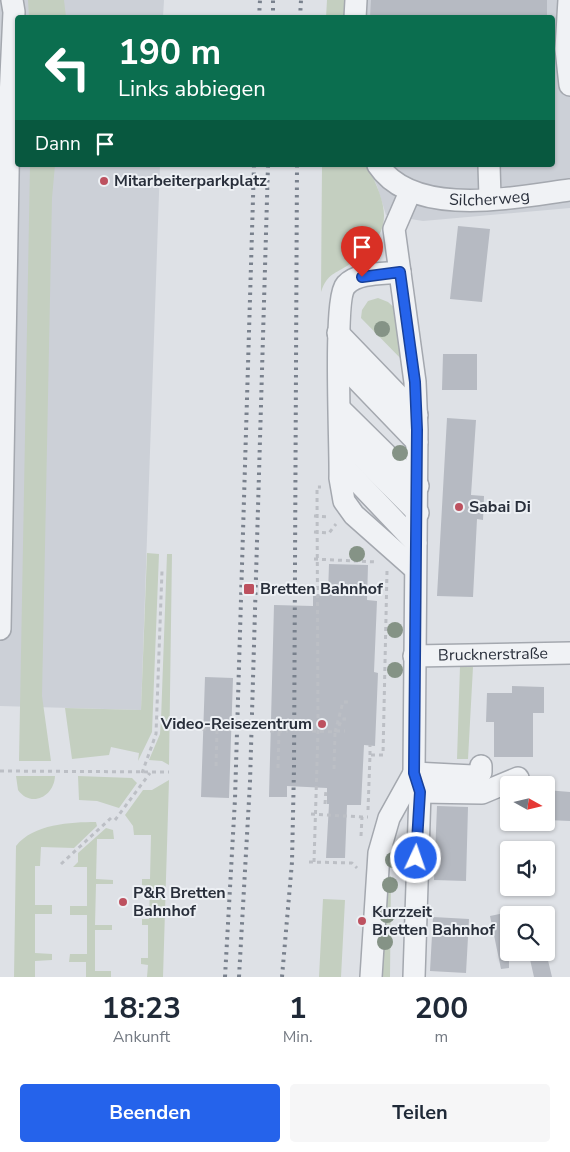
<!DOCTYPE html>
<html lang="de">
<head>
<meta charset="utf-8">
<style>
	:root { --surface:#fff; --page:#f6f6f7; --text:#1f2937; --muted:#747a83; --accent:#2563eb }
	body { margin:0; font-family:"Nunito Sans",sans-serif; background:var(--page); color:var(--text); height:100vh; display:flex; flex-direction:column; font-size:19px; white-space:nowrap }
	* { box-sizing:border-box; margin:0 }
	p { font-size:16px; color:var(--muted) }
	.icon { flex:none; width:28px; height:28px; fill:none; stroke:currentColor; stroke-width:2; stroke-linecap:round; stroke-linejoin:round }
	.map { position:relative; height:977px; overflow:hidden }
	.side { display:flex; flex-direction:column; background:var(--surface); flex:1 }
	.side>* { flex:none }
	.top-card { position:absolute; left:15px; top:15px; width:540px; height:152px; border-radius:5px; box-shadow:0 1px 4px #0004; background:#0b6e4f; color:#fff; overflow:hidden }
	.needle { width:32px; rotate:98deg }
	.controls { position:absolute; left:500px; top:776px; display:grid; gap:10px }
	.controls a { display:grid; place-items:center; width:55px; height:55px; border-radius:5px; background:var(--surface); box-shadow:0 1px 4px #0004; font-size:25px }
	.pin { position:absolute; display:grid; place-items:center; width:42px; height:42px; color:#fff; margin:-51px -21px; border-radius:50% 50% 50% 0; rotate:-45deg; box-shadow:0 0 5px #0007 }
	.pin .icon { rotate:45deg }
	.me { position:absolute; width:55px; margin:-28px; rotate:3deg; stroke-linejoin:round; filter:drop-shadow(0 0 4px #0008) }
	.turn { display:flex; align-items:center; gap:18px; height:105px; padding:0 20px; font-size:22px }
	.turn .icon { width:65px; height:65px; stroke-width:2.5 }
	.turn b { display:block; font-size:35px; line-height:42px }
	.then { display:flex; align-items:center; height:48px; padding:0 20px; background:#0003; gap:10px; font-size:19px }
	.eta { display:flex; justify-content:space-evenly; align-items:center; height:85px; text-align:center }
	.eta b { font-size:30px; font-weight:700; line-height:35px }
	.action { display:flex; gap:10px; margin-top:auto; padding:10px 20px }
	.action a { flex:1; height:58px; border-radius:5px; background:var(--accent); color:#fff; font-size:20px; font-weight:700; line-height:58px; text-align:center }
	.action a+a { background:var(--page); color:var(--text) }
	.map>svg:first-child { display:block }
</style>
</head>
<body>
<div class="map">
<svg width="570" height="977" viewBox="0 0 570 977">
	<rect width="100%" height="100%" fill="#dee1e6"/>
	<path fill="#ccd0d7" d="M 0,0 L 164,0 L 163,17 L 18,18 L 18,165 L 160,165 L 141,710 L 0,706 Z
		M 348,0 L 570,0 L 570,208 L 423,221 L 386,215 L 377,186 L 367,165 L 552,165 L 552,18 L 347,18 Z"/>
	<path fill="#c4cfc0" d="M 28,0 L 64,0 L 66,17 L 29,17 Z
		M 327,0 L 348,0 L 347,17 L 326,18 Z
		M 30,165 L 55,165 L 52,198 L 42,696 L 51,761 L 19,761 Z
		M 322,165 L 367,165 C 391,213 394,234 347,266 C 332,275 327,275 321,292 Z
		M 378,298 L 388,302 L 397,310 L 407,365 L 361,318 L 362,310 L 368,301 Z
		M 147,553 L 159,554 L 152,732 L 138,761 L 139,753 L 111,747 L 109,755 L 72,759 L 65,708 L 141,710 Z
		M 167,554 L 172,554 L 169,765 L 162,761 L 149,760 L 160,734 L 161,720 Z
		M 460,666 L 473,667 L 468,759 L 457,759 Z
		M 16,776 L 55,776 C 54,797 31,808 18,790 Z
		M 78,776 L 132,778 L 137,783 L 119,808 L 97,801 L 79,800 Z
		M 169,780 L 163,977 L 147,977 L 148,965 L 141,964 L 141,958 L 148,958 L 148,925 L 142,925 L 142,919 L 149,919 L 150,886 L 142,885 L 142,879 L 150,879 L 151,835 L 134,835 L 133,826 L 125,815 L 143,790 L 152,790 Z
		M 96,822 L 97,826 L 74,848 L 41,847 L 40,866 L 35,866 L 35,905 L 52,905 L 52,914 L 35,914 L 35,953 L 52,954 L 52,960 L 35,961 L 35,977 L 14,977 L 16,846 C 33,824 71,822 96,822 Z
		M 106,828 L 113,830 L 114,839 L 97,839 L 96,879 L 113,880 L 113,884 L 96,884 L 95,925 L 112,925 L 112,930 L 95,930 L 95,971 L 111,971 L 111,977 L 86,977 L 86,962 L 69,962 L 70,954 L 87,954 L 87,915 L 70,915 L 70,906 L 87,906 L 87,867 L 73,867 L 78,862 L 78,853 Z
		M 391,876 L 390,977 L 379,977 L 383,877 Z
		M 323,899 L 345,900 L 341,977 L 319,977 Z"/>
	<path fill="#b6bac2" d="M 371,0 L 547,0 L 547,18 L 370,18 Z
		M 458,226 L 490,229 L 482,302 L 450,299 Z
		M 443,354 L 477,354 L 477,390 L 442,390 Z
		M 447,418 L 476,420 L 471,495 L 484,496 L 483,520 L 477,519 L 473,597 L 437,596 Z
		M 329,564 L 368,565 L 367,600 L 377,601 L 374,672 L 378,673 L 375,746 L 364,745 L 361,805 L 347,805 L 345,858 L 326,858 L 329,804 L 327,804 L 327,788 L 287,786 L 287,797 L 269,797 L 274,605 L 313,606 L 313,594 L 328,594 Z
		M 205,677 L 233,678 L 229,798 L 201,797 Z
		M 512,686 L 544,687 L 544,713 L 533,713 L 533,757 L 494,757 L 494,722 L 486,722 L 487,693 L 512,693 Z
		M 546,790 L 570,792 L 570,821 L 546,820 Z
		M 437,806 L 468,807 L 466,881 L 434,880 Z
		M 509,912 L 509,968 L 501,969 L 490,916 Z
		M 433,917 L 469,919 L 466,973 L 430,971 Z
		M 546,952 L 552,977 L 534,977 L 529,955 Z"/>
	<g fill="none" stroke-linecap="round" stroke-linejoin="round">
		<g stroke="#a4a8af" stroke-width="24">
			<g id="minor">
				<path d="M 569,0 L 566,49 L 570,85"/>
				<path d="M 355,18 L 356,0"/>
				<path id="s1" d="M 378,165 C 414,219 516,197 570,190"/>
				<path d="M 489,165 L 490,198"/>
				<path d="M 410,192 L 394,229 L 415,382 L 417,430 L 414,773 L 420,792 L 414,977"/>
				<path d="M 400,272 C 383,274 358,272 346,285 C 333,299 341,449 340,478 L 344,501 L 354,515 L 415,569"/>
				<path d="M 338,333 L 417,415"/>
				<path d="M 340,362 L 417,442"/>
				<path d="M 340,409 L 418,486"/>
				<path d="M 341,436 L 418,513"/>
				<path d="M 341,464 L 416,543"/>
				<path d="M 0,629 L 9,120 L 14,12 L 12,0"/>
				<path id="s2" d="M 414,656 L 570,653"/>
				<path d="M 414,773 L 473,776 L 481,772 L 481,766"/>
				<path d="M 420,792 L 482,793 L 518,778"/>
				<path d="M 371,977 L 379,853 L 389,818 L 414,773"/>
			</g>
		</g>
		<path stroke="#bcbfc5" stroke-width="3" stroke-dasharray="4 4" stroke-linecap="butt" d="M 314,516 L 329,517
			M 314,532 L 329,533 L 336,524
			M 314,559 L 377,562
			M 339,726 L 342,719 L 346,719
			M 202,729 L 232,730
			M 270,731 L 288,731
			M 312,731 L 335,732 L 334,769
			M 336,731 L 345,731
			M 335,732 L 343,702 L 352,702
			M 370,755 L 370,745
			M 216,766 L 217,730
			M 278,768 L 279,731
			M 0,771 L 169,772
			M 142,773 L 156,734 L 162,571
			M 325,804 L 326,789
			M 368,810 L 370,755 L 383,755 L 387,571
			M 311,814 L 362,817
			M 115,820 L 150,773
			M 361,836 L 362,817 L 368,817
			M 309,862 L 352,863 L 357,868
			M 314,862 L 318,731 L 317,487 L 321,487
			M 61,864 L 111,818"/>
		<use href="#minor" stroke="#f0f2f5" stroke-width="21"/>
		<path stroke="#79818d" stroke-width="4" stroke-dasharray="2.5 5" stroke-linecap="butt" d="M 259,18 L 260,0
			M 273,18 L 273,0
			M 300,18 L 301,0
			M 225,977 L 235,799 L 254,165
			M 239,977 L 250,782 L 268,165
			M 282,977 L 292,862 L 294,768 L 297,165"/>
	</g>
	<g fill="#859386">
		<circle cx="382" cy="329" r="8"/>
		<circle cx="400" cy="453" r="8"/>
		<circle cx="357" cy="554" r="8"/>
		<circle cx="395" cy="630" r="8"/>
		<circle cx="395" cy="670" r="8"/>
		<circle cx="393" cy="860" r="8"/>
		<circle cx="390" cy="885" r="8"/>
		<circle cx="387" cy="915" r="8"/>
		<circle cx="385" cy="942" r="8"/>
	</g>
	<g fill="none" stroke-linecap="round" stroke-linejoin="round">
		<g stroke="#184099" stroke-width="12">
			<path id="route" d="M 362,277 L 400,272 L 415,382 L 417,430 L 414,773 L 420,792 L 416,858"/>
		</g>
		<use href="#route" stroke="#2563eb" stroke-width="9"/>
	</g>
	<g fill="#bd515f" stroke="#edf0f4" stroke-width="2">
		<circle cx="104" cy="181" r="5"/>
		<circle cx="459" cy="507" r="5"/>
		<rect x="243" y="583" width="12" height="12" rx="2.5"/>
		<circle cx="322" cy="724" r="5"/>
		<circle cx="123" cy="902" r="5"/>
		<circle cx="362" cy="921" r="5"/>
	</g>
	<g text-anchor="middle" dominant-baseline="central" stroke-width="4" stroke-linejoin="round" paint-order="stroke">
		<g font-size="16" font-weight="bold" fill="#292f3b" stroke="#edf0f4" text-anchor="start">
			<text x="114" y="181">Mitarbeiterparkplatz</text>
			<text x="469" y="507">Sabai Di</text>
			<text x="260" y="589">Bretten Bahnhof</text>
			<text x="312" y="724" text-anchor="end">Video-Reisezentrum</text>
			<text x="133" y="893">P&amp;R Bretten<tspan x="133" dy="18">Bahnhof</tspan></text>
			<text x="372" y="912">Kurzzeit<tspan x="372" dy="18">Bretten Bahnhof</tspan></text>
		</g>
		<g font-size="16" fill="#292f3b" stroke="#edf0f4">
			<text stroke="none"><textPath href="#s1" startOffset="122">Silcherweg</textPath></text>
			<text stroke="none"><textPath href="#s2" startOffset="79">Brucknerstraße</textPath></text>
		</g>
	</g>
</svg>
<div class="controls">
<a><svg class="needle" viewBox="-14 -14 28 28"><path d="M0-13l5 13h-10z" fill="#e53935"/><path d="M0 13l5-13h-10z" fill="#747a83"/></svg></a>
<a><svg class="icon" aria-label="sound" viewBox="0 0 24 24"><path d="M4 9h4l5-4v14l-5-4H4zM17 9q2 3 0 6"/></svg></a>
<a><svg class="icon" aria-label="search" viewBox="0 0 24 24"><circle cx="10" cy="10" r="6"/><path d="M15 15l6 6"/></svg></a>
</div>
<div class="pin" style="left:362px;top:277px;background:#d93025"><svg class="icon" aria-label="arrive" viewBox="0 0 24 24"><path d="M6 21V4h12l-3 4 3 4H6"/></svg></div>
<svg class="me" style="left:416px;top:858px" viewBox="-20 -20 40 40"><circle r="17" fill="#2563eb" stroke="#fff" stroke-width="3"/><path d="M0-11L8 9 0 5-8 9z" fill="#fff"/></svg>
<div class="top-card">
<div class="turn"><svg class="icon" aria-label="left" viewBox="0 0 24 24"><path d="M17 20v-9H6M10 6l-5 5 5 5"/></svg><div><b>190 m</b>Links abbiegen</div></div>
<div class="then">Dann<svg class="icon" aria-label="arrive" viewBox="0 0 24 24"><path d="M6 21V4h12l-3 4 3 4H6"/></svg></div>
</div>
</div>
<section class="side">
<div class="eta">
<div><b>18:23</b><p>Ankunft</p></div>
<div><b>1</b><p>Min.</p></div>
<div><b>200</b><p>m</p></div>
</div>
<div class="action"><a>Beenden</a><a>Teilen</a></div>
</section>
</body>
</html>
